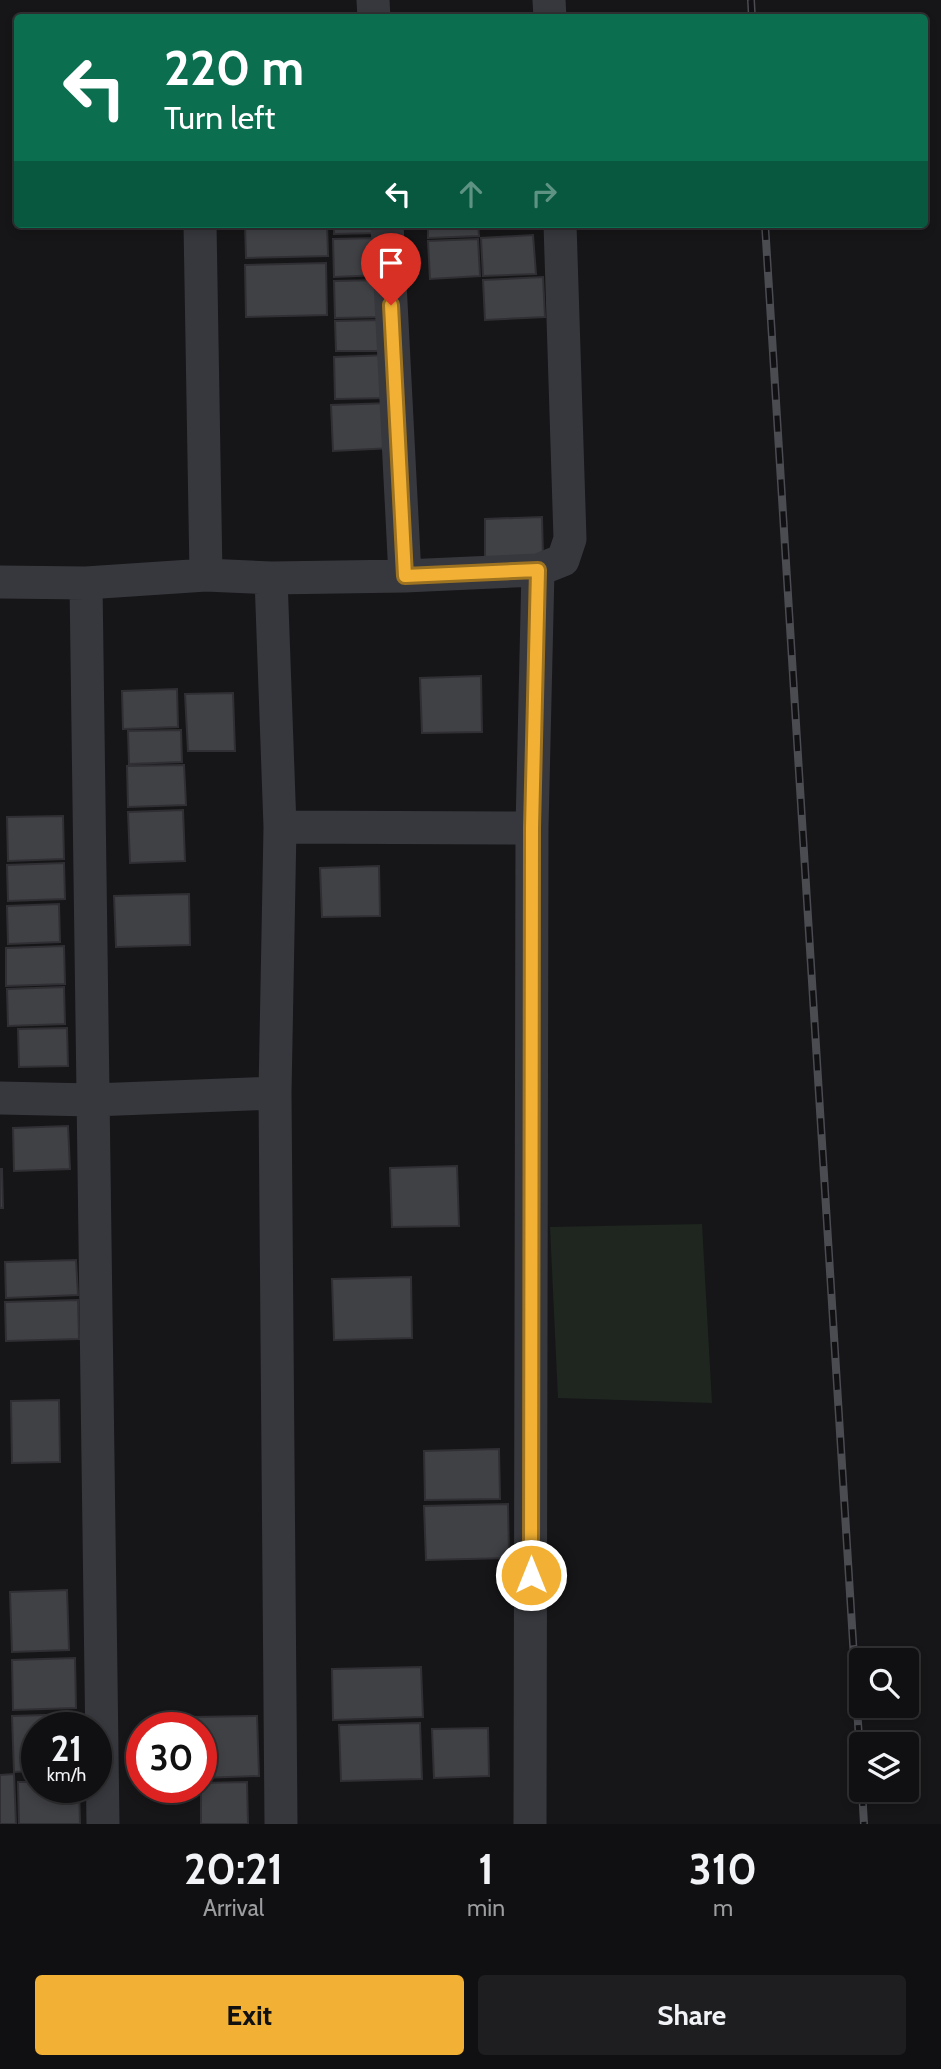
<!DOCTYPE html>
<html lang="en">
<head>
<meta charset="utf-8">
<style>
	:root { --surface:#101012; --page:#1e1e20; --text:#f1f3f6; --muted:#9c9d9f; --line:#303032; --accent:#f2b134 }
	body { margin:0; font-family:Cabin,sans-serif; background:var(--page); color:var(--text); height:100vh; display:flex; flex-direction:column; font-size:26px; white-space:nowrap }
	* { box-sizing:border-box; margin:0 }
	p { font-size:23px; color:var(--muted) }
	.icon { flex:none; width:38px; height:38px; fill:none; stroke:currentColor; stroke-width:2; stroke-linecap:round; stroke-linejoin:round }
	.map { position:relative; height:1824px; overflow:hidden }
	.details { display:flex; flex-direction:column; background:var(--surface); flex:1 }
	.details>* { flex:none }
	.top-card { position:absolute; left:14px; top:14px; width:914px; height:214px; border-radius:7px; box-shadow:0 4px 10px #0003,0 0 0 2px var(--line); background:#0b6e4f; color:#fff; overflow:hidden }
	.buttons { position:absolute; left:849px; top:1648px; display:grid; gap:14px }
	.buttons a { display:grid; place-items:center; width:70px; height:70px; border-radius:7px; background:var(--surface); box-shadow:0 4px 10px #0003,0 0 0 2px var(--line); font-size:35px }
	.speed { position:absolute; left:21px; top:1712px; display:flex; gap:14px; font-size:35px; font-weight:700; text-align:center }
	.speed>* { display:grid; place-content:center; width:91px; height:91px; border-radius:50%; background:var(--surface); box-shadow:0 4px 10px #0003,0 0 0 2px var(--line); line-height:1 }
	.speed small { font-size:18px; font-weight:400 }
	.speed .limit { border:10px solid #d22; background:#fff; color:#111 }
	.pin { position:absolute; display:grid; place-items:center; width:60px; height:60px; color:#fff; margin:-72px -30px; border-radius:50% 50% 50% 0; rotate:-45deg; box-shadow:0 0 7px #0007 }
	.pin .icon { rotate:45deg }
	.me { position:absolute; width:77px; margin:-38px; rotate:0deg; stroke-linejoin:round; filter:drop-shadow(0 0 5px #0008) }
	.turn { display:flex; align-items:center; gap:24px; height:147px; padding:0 35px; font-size:32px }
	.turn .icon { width:91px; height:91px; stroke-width:2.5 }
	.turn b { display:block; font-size:49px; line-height:60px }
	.lanes { display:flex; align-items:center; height:66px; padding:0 35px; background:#0003; justify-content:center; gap:35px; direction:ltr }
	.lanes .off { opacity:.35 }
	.eta { display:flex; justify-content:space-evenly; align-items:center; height:119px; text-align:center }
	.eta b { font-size:42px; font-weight:800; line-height:49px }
	.primary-button { display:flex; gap:14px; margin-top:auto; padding:14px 35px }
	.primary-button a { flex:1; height:80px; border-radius:7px; background:var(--accent); color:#111; font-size:28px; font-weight:800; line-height:80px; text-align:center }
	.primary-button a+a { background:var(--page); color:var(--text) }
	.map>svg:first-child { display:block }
</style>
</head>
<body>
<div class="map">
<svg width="941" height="1824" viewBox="0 0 941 1824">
	<rect width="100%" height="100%" fill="#161618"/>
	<path fill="#1e261f" d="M 702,1224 L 712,1403 L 558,1398 L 550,1227 Z"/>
	<path fill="#404145" stroke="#303034" stroke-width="2" d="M 337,14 L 337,18 L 289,18 L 289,17 Z
		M 245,224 L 327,224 L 328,256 L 246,258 Z
		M 334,224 L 380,224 L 380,233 L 334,234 Z
		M 428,224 L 478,224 L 479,236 L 428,238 Z
		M 533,235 L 536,274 L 483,276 L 481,238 Z
		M 379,238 L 380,275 L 334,277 L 333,239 Z
		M 478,239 L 480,276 L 430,279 L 428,241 Z
		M 326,263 L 327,315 L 246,317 L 245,265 Z
		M 543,277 L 545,317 L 485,320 L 483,280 Z
		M 382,280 L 383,317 L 335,318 L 334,281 Z
		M 381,320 L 382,351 L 336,351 L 335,321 Z
		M 389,355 L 390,398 L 335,399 L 334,357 Z
		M 391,403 L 393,448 L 333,451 L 331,405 Z
		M 542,517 L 543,556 L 485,558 L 485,519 Z
		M 481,676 L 482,732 L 422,733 L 420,678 Z
		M 177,689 L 178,727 L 123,729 L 122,691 Z
		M 233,693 L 235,751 L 188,751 L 185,694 Z
		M 181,730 L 182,762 L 129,764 L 128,731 Z
		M 184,765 L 186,805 L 128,807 L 127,766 Z
		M 183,810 L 185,861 L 130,863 L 128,812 Z
		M 63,816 L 64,859 L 8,861 L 7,817 Z
		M 64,863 L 65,899 L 8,901 L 7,865 Z
		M 379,866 L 380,916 L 322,917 L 320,868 Z
		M 189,894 L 190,945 L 116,947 L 114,896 Z
		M 59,904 L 60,942 L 8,944 L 7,906 Z
		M 64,946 L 65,984 L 6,986 L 6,948 Z
		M 64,987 L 65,1024 L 8,1026 L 7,989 Z
		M 67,1028 L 68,1066 L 19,1067 L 18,1029 Z
		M 68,1126 L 70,1169 L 14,1171 L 13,1128 Z
		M 457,1166 L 459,1226 L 392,1227 L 390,1168 Z
		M 0,1169 L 2,1169 L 3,1208 L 0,1208 Z
		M 76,1260 L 78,1295 L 6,1298 L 5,1262 Z
		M 411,1277 L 412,1338 L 334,1340 L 332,1279 Z
		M 78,1300 L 79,1339 L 6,1341 L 5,1302 Z
		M 59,1400 L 60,1462 L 12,1463 L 11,1401 Z
		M 499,1449 L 500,1499 L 425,1500 L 424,1451 Z
		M 508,1504 L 509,1558 L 426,1560 L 424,1506 Z
		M 67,1590 L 69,1650 L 12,1652 L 10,1592 Z
		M 75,1658 L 76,1708 L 13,1710 L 12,1660 Z
		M 421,1667 L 423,1717 L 333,1720 L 332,1669 Z
		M 79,1714 L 79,1727 L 37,1727 L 37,1771 L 14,1772 L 12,1716 Z
		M 257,1716 L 259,1776 L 201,1778 L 201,1727 L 194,1727 L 194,1717 Z
		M 420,1723 L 422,1779 L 341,1781 L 339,1725 Z
		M 488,1728 L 489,1776 L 434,1778 L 432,1729 Z
		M 14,1774 L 16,1824 L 0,1824 L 0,1775 Z
		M 18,1782 L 37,1782 L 37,1787 L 79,1787 L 80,1824 L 19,1824 Z
		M 247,1782 L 248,1824 L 201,1824 L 201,1783 Z"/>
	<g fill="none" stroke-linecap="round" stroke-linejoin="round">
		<path stroke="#37383d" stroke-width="33" d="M 373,0 L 374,18
			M 549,0 L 550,18
			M 200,224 L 206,575
			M 387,224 L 405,576
			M 271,578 L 280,827 L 275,1093 L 281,1824
			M 0,582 L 86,583 L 206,575 L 271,578 L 405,576 L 538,570 L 563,560 L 570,539 L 560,224
			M 86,583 L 103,1824
			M 280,827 L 532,828
			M 0,1098 L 93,1100 L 275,1093
			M 530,1824 L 532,828 L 538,570"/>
		<g stroke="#4a4c52" stroke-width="8">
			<path id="rail" d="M 751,0 L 752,18
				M 765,224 L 861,1771
				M 862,1790 L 864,1824"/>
		</g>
		<use href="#rail" stroke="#111113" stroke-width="5" stroke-dasharray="16" stroke-linecap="butt"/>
	</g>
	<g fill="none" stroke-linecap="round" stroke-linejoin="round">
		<g stroke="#9d7322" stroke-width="18">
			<path id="route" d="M 391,305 L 405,576 L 538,570 L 532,828 L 531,1575"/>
		</g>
		<use href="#route" stroke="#f2b134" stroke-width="12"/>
	</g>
</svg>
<div class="buttons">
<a><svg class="icon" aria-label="search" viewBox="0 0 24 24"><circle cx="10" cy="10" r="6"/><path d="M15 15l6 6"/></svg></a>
<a><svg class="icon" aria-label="layers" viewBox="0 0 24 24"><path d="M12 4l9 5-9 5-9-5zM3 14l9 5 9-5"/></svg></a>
</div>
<div class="speed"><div>21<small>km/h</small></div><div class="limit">30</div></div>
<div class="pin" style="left:391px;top:305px;background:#d93025"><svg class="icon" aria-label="arrive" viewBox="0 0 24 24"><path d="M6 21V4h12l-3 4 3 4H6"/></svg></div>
<svg class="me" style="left:531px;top:1575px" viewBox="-20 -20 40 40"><circle r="17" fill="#f2b134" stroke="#fff" stroke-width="3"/><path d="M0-11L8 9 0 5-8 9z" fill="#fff"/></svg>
<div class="top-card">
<div class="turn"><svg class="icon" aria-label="left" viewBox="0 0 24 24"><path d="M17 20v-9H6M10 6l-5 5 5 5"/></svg><div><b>220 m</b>Turn left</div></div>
<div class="lanes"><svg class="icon" aria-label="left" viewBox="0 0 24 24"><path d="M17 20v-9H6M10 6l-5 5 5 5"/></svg><svg class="icon off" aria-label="ahead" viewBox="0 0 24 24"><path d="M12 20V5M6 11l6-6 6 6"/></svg><svg class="icon off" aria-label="right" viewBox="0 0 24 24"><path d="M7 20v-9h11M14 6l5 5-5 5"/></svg></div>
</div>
</div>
<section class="details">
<div class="eta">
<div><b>20:21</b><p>Arrival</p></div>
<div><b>1</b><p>min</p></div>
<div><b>310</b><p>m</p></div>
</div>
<div class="primary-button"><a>Exit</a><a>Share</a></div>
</section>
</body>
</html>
